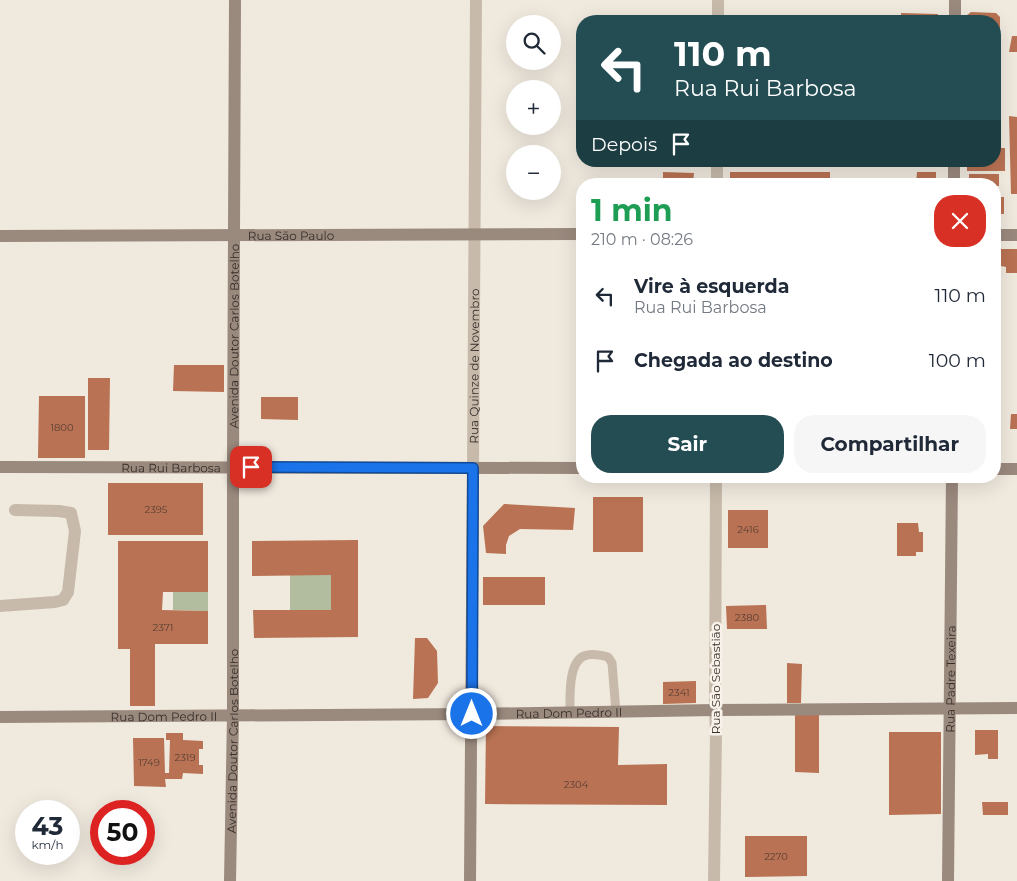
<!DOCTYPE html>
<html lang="pt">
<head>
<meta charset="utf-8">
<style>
	:root { --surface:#fff; --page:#f6f6f7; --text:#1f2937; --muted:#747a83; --accent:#244d53 }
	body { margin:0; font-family:Montserrat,sans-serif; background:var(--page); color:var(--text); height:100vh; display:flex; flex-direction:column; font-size:19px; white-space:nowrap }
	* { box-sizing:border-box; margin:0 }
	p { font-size:16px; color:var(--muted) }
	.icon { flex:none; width:28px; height:28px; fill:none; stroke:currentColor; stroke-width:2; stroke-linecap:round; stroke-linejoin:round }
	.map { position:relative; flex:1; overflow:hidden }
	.side { position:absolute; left:576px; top:178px; width:425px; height:305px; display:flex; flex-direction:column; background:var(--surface); border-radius:20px; box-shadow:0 5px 20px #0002 }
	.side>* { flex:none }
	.guide { position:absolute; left:576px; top:15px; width:425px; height:152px; border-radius:20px; box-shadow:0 5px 20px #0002; background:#244d53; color:#fff; overflow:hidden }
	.fabs { position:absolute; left:506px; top:15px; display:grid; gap:10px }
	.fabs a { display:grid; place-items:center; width:55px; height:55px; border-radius:50%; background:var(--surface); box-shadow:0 5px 20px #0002; font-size:25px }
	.speed { position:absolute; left:15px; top:800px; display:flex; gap:10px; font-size:25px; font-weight:700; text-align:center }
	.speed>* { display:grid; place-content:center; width:65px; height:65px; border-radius:50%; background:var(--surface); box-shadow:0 5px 20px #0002; line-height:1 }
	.speed small { font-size:12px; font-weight:400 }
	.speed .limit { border:8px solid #d22; background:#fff; color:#111 }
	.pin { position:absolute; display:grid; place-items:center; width:42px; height:42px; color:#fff; margin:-21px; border-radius:10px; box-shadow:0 2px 8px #0006 }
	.me { position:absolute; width:55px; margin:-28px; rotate:0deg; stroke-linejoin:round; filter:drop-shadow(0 0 4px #0008) }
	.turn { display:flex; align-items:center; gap:18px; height:105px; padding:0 15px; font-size:22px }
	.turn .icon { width:65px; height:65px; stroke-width:2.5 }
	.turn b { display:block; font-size:35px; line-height:42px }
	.then { display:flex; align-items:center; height:48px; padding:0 15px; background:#0003; gap:10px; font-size:19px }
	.round { display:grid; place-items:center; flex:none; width:52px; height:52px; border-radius:20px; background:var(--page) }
	.head { display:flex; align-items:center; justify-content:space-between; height:85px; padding:0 15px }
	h1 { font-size:30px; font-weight:700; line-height:38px; color:#1e9e55 }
	.cta { display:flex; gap:10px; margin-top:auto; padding:10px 15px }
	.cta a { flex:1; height:58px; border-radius:20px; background:var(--accent); color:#fff; font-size:20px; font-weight:700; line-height:58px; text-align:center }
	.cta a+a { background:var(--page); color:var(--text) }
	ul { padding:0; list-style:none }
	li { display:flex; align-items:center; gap:15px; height:65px; padding:0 15px }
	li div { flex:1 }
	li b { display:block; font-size:19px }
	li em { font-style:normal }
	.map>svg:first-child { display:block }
</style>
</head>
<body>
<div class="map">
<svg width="1017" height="881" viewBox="0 0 1017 881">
	<rect width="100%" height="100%" fill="#f0e9de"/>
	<path fill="#b2bda0" d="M 290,575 L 331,575 L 331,610 L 290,610 Z
		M 173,592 L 208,592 L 208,611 L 173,610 Z"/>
	<path fill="#b97253" d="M 971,12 L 996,13 L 1000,17 L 1000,55 L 995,55 L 995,21 L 965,21 L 966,16 Z
		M 901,13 L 938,14 L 938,21 L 901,21 Z
		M 1012,36 L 1017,36 L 1017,52 L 1009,52 Z
		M 995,97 L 999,97 L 999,113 L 995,113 Z
		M 1009,116 L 1017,117 L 1017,194 L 1011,194 Z
		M 995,148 L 1005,148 L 1005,171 L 967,171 L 967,161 L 995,161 Z
		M 878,161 L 894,161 L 894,165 L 878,166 Z
		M 663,172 L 694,173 L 693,184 L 663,184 Z
		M 730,172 L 830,172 L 830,184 L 730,184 Z
		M 917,172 L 936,172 L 936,184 L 916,184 Z
		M 969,174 L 999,174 L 999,186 L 995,186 L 995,184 L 969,184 Z
		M 995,197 L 1004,197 L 1004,214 L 996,214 Z
		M 995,249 L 1017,249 L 1017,273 L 1006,273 L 1006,267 L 1001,266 L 995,266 Z
		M 174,365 L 224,365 L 224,392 L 173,391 Z
		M 88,378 L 110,378 L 109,450 L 88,450 Z
		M 39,396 L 85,396 L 85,458 L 38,458 Z
		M 261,397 L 298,397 L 298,420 L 261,419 Z
		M 1011,414 L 1017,414 L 1017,429 L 1010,429 Z
		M 108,483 L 203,483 L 203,535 L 108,535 Z
		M 593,497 L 643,497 L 643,552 L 593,552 Z
		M 504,504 L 575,508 L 573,530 L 520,529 L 509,536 L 506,545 L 506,554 L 486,553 L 483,526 Z
		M 728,510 L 768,510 L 768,548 L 728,548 Z
		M 897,523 L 918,523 L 919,532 L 923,532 L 923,552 L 916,552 L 916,556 L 897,556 Z
		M 358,540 L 358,637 L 254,638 L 253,610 L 331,610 L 331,575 L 252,576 L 252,541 Z
		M 118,541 L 208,541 L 208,592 L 163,592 L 162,610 L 208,611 L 208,644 L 155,644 L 155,706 L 130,706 L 130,649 L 118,649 Z
		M 483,577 L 545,577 L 545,605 L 483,605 Z
		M 766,605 L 767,629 L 727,629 L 726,606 Z
		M 415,638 L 427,638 L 437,651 L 438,683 L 428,698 L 413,699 Z
		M 787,663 L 802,664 L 801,703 L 787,703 Z
		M 696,681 L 696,703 L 663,704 L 663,682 Z
		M 795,714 L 819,714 L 819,773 L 795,772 Z
		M 486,726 L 619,727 L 618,765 L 667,764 L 667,805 L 485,804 Z
		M 975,730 L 998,730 L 998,759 L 988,759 L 988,754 L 975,755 Z
		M 889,732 L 941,732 L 941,814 L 889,815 Z
		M 166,733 L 183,733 L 183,740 L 203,741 L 203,749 L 199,749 L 199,765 L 203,765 L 203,774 L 183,773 L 182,779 L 165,779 L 166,787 L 134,786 L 133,738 L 164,738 L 165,773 L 169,773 L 170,740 L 166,740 Z
		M 982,802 L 1008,802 L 1008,815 L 983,815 Z
		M 745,836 L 807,836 L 807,876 L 745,877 Z"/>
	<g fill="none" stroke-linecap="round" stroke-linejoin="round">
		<path stroke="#c7baab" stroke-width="9" d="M 570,712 C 570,698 568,662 584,656 C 591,653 601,655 608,657 L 612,663 L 616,712"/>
		<g stroke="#c7baab" stroke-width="12">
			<path d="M 718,21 L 718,0"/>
			<path d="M 717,184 L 717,161"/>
			<path id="s1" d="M 473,468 L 476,0"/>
			<path d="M 0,606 L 55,602 L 63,600 L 68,592 L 75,531 L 71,513 L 59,511 L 15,510"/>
			<path d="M 714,881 L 716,733 L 715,710 L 716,476"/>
		</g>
		<g stroke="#9a897d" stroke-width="12">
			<path d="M 955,21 L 955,0"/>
			<path d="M 954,184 L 954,161"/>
			<path d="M 995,235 L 1017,235"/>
			<path id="s2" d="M 0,236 L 582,234"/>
			<path id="s3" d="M 0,467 L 582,468"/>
			<path d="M 995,469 L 1017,469"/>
			<path id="s4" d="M 0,717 L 472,714 L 715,710 L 1017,708"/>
			<path id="s5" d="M 230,881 L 233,715 L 233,467 L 235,0"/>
			<path d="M 470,881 L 473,468"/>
			<path id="s6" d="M 948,881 L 952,476"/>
		</g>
	</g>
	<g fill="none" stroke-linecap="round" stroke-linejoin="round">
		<g stroke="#114b97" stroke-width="12">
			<path id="route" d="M 251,467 L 473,468 L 472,714"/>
		</g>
		<use href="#route" stroke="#1a73e8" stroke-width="9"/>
	</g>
	<g text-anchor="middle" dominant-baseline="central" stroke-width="5" stroke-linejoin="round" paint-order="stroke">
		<g font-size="10" fill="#573f34">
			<text x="62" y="427">1800</text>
			<text x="156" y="509">2395</text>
			<text x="748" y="529">2416</text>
			<text x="747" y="617">2380</text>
			<text x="163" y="627">2371</text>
			<text x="679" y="692">2341</text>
			<text x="185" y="757">2319</text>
			<text x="149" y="762">1749</text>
			<text x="576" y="784">2304</text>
			<text x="776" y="856">2270</text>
		</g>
		<g font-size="12" fill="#362e2a" stroke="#f8f2ea">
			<text stroke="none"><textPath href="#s2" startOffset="291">Rua São Paulo</textPath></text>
			<text stroke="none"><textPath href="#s5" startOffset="545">Avenida Doutor Carlos Botelho</textPath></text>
			<text stroke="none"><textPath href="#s1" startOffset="102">Rua Quinze de Novembro</textPath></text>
			<text stroke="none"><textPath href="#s3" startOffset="171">Rua Rui Barbosa</textPath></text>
			<text transform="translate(715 679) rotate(-90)">Rua São Sebastião</text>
			<text stroke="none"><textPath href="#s6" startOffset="202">Rua Padre Texeira</textPath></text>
			<text stroke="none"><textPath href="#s4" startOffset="569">Rua Dom Pedro II</textPath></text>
			<text stroke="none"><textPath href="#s4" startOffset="164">Rua Dom Pedro II</textPath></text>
			<text stroke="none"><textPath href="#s5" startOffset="140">Avenida Doutor Carlos Botelho</textPath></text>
		</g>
	</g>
</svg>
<div class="fabs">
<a><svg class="icon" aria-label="search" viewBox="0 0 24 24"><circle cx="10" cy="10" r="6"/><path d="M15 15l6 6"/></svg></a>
<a>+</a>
<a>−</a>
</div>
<div class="speed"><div>43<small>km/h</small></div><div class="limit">50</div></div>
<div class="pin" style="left:251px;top:467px;background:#d93025"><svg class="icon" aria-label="arrive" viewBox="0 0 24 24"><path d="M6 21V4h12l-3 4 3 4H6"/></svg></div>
<svg class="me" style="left:472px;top:714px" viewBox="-20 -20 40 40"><circle r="17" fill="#1a73e8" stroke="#fff" stroke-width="3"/><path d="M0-11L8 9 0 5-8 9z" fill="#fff"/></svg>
<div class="guide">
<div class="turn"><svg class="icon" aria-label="left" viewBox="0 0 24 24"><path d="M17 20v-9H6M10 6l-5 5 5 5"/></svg><div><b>110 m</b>Rua Rui Barbosa</div></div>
<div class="then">Depois<svg class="icon" aria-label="arrive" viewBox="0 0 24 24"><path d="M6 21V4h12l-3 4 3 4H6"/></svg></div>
</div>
<section class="side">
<div class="head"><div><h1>1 min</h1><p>210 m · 08:26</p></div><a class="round" style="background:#d93025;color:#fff"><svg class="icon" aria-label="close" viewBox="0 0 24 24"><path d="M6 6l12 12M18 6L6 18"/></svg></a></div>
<ul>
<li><svg class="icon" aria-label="left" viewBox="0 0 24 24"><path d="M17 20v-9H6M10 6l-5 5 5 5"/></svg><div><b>Vire à esquerda</b><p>Rua Rui Barbosa</p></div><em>110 m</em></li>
<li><svg class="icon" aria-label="arrive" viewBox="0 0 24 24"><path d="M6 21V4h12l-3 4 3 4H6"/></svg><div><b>Chegada ao destino</b></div><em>100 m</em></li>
</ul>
<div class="cta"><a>Sair</a><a>Compartilhar</a></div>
</section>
</div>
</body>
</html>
